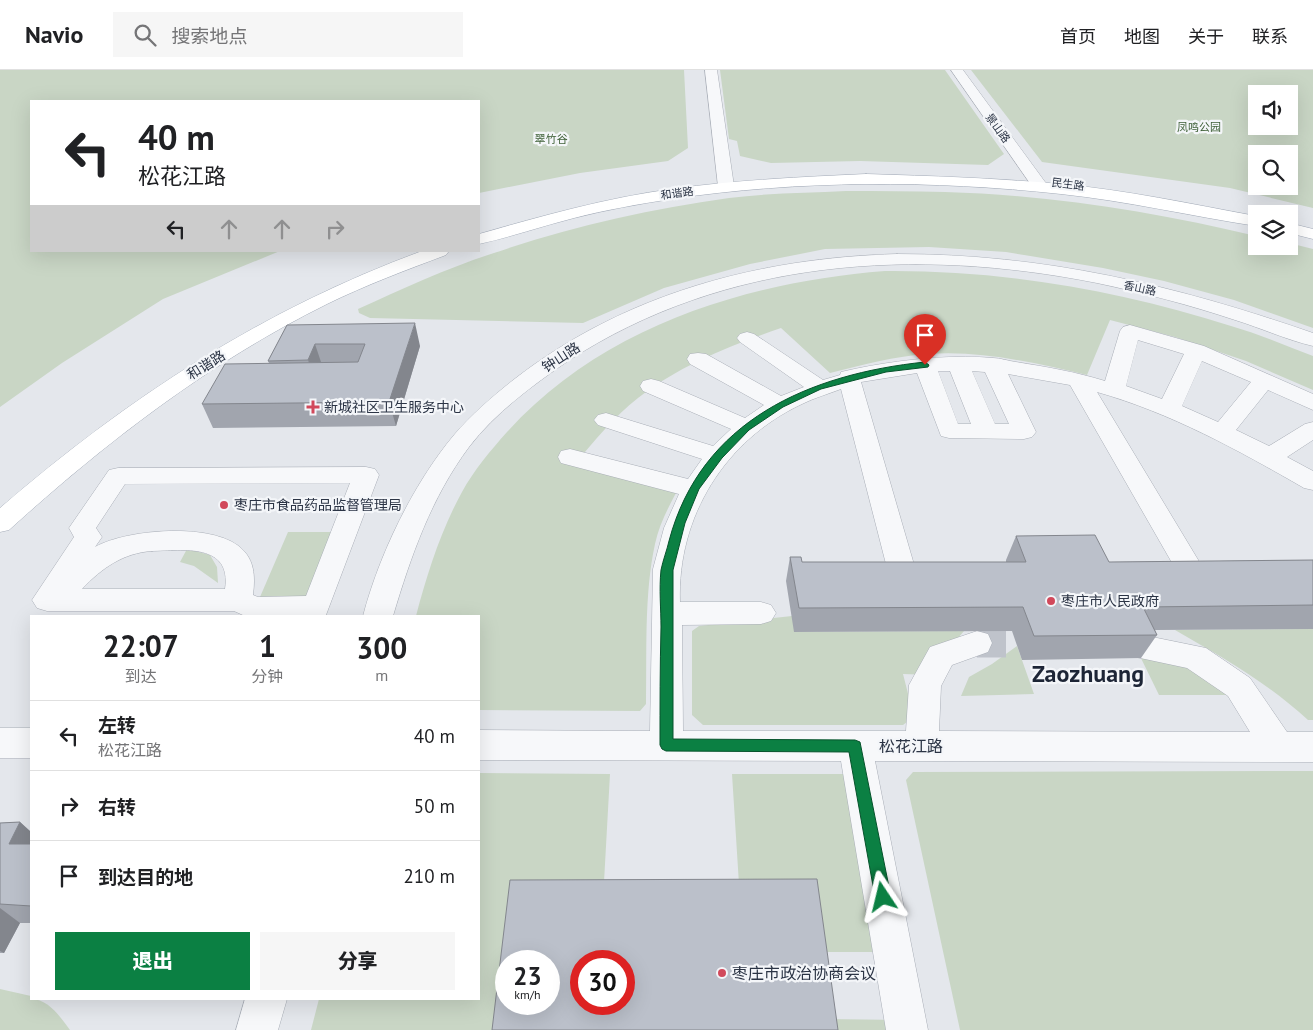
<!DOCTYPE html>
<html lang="zh">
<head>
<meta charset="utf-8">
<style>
	:root { --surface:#fff; --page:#f6f6f6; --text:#202124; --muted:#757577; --line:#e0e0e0; --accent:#0b8043 }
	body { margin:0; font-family:"PT Sans","Noto Sans SC",sans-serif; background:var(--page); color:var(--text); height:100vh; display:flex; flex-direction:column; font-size:19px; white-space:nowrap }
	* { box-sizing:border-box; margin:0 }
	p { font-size:16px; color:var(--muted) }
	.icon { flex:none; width:28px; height:28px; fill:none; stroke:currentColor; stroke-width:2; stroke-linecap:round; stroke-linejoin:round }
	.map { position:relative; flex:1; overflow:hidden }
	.drawer { position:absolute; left:30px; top:545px; width:450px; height:385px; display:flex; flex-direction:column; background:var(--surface); border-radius:0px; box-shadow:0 5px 20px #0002 }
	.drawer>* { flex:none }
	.guide { position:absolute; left:30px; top:30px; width:450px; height:152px; border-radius:0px; box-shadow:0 5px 20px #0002; background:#fff; color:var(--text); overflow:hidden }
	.buttons { position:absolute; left:1248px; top:15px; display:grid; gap:10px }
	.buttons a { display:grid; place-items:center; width:50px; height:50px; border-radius:0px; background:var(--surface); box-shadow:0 5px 20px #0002; font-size:25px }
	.speed { position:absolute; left:495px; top:880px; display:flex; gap:10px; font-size:25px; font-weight:700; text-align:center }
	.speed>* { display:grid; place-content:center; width:65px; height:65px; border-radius:50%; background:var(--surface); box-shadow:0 5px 20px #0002; line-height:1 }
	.speed small { font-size:12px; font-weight:400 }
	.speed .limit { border:8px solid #d22; background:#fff; color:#111 }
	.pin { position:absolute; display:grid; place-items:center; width:42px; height:42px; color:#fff; margin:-51px -21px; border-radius:50% 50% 50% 0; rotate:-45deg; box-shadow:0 0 5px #0007 }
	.pin .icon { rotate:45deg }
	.me { position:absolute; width:55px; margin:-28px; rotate:350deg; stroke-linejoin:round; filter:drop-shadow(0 0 4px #0008) }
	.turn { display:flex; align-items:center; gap:18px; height:105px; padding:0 25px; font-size:22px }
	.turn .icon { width:65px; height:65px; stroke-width:2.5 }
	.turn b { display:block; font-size:35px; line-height:42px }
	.lanes { display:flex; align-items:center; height:48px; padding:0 25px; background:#0003; justify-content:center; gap:25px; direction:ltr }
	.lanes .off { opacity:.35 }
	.eta { display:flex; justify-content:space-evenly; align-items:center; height:85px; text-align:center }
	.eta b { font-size:30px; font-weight:800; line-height:35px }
	.cta { display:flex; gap:10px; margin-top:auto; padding:10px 25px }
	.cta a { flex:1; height:58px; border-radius:0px; background:var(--accent); color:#fff; font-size:20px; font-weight:800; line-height:58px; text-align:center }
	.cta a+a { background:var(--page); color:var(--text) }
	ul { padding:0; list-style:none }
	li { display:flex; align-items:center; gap:15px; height:70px; padding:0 25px; border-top:1px solid var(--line) }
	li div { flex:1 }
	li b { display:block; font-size:19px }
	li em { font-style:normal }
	header { display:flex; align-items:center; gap:30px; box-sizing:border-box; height:70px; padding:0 25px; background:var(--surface); border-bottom:1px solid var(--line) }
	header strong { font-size:24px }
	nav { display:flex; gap:28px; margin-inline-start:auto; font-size:18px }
	.search { width:350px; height:45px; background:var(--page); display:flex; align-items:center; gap:12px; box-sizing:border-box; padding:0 18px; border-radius:0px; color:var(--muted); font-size:19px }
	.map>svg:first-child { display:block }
</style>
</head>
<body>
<header>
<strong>Navio</strong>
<div class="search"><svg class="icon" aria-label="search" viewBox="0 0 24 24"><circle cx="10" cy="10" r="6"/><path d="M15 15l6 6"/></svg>搜索地点</div>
<nav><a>首页</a><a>地图</a><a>关于</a><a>联系</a></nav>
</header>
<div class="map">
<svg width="1313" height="960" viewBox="0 0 1313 960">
	<rect width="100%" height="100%" fill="#e4e7ec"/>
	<path fill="#c9d6c5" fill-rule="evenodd" d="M 0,0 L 684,0 L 688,78 L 668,91 L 580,103 L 479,123 L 479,31 L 31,31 L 31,181 L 280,181 L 163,229 L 62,293 L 0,337 Z
		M 720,0 L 945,0 L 1004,84 L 988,95 L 860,91 L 771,93 L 740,86 L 737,71 L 729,69 Z
		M 971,0 L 1313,0 L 1313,138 L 1230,118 L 1042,92 ZM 1256,24 L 1289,24 L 1289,56 L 1256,56 ZM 1256,84 L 1289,84 L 1289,116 L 1256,116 Z
		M 846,121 C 879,121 912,121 945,122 C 1049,125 1155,142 1256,166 L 1256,176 L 1289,176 L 1289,173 L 1313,179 L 1313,258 L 1234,230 L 1164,211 L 1103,198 L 1006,182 L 929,177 L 825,179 L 750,194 L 664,218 L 583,253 L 370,248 L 359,243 L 358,239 C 402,219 447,198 494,183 C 570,157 649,139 729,128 C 768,123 807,123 846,121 Z
		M 885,201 C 1002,200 1120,220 1231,256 C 1259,264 1286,276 1313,286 L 1313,320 L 1246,291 L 1175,267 L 1110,250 L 1087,305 C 1035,293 981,280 928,284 C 895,286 862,295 830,303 L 781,258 C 732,275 680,295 638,328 C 614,347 594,371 575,394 L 677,421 C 668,438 659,455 655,474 C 644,524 647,582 646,634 L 640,641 L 479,640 L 479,546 L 416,546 C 427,504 441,460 462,422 C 474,400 491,380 507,362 C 603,256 746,212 885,201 Z
		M 288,462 L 335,462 L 311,527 L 260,527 Z
		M 187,479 L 210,485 L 217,497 L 218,513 L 194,496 L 180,492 Z
		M 792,546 L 795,562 L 964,561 L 942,587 L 932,605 L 903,604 L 914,647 L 903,655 L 703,655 L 692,645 L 692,561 L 699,556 Z
		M 1313,559 L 1313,650 L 1308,650 C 1268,613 1222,587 1175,560 Z
		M 1017,576 L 1034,624 L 961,626 L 969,607 L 992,594 Z
		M 1135,576 L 1181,593 L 1238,625 L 1159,625 Z
		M 1313,701 L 1313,960 L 960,960 L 906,710 L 913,702 Z
		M 479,703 L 610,704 L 603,830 L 506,891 L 501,960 L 311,960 L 319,929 L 479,929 Z
		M 732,704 L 857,704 L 889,882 L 818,882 L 740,830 Z
		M 0,919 L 31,926 L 31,929 C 49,929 60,947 70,960 L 0,960 Z
		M 827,949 L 902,950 L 903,960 L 828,960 Z"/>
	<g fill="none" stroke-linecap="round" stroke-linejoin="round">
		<path stroke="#bfc3cb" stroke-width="29" stroke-dasharray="29 15" stroke-linecap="butt" d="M 977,573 L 1054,573"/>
		<g stroke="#a9aeb7" stroke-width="1">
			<path id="minor" d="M 705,0 L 717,0 L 734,116 L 732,119 L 720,119 L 718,116 Z
				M 951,0 L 963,0 L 1048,116 L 1046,119 L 1034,119 Z
				M 897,184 C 1045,184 1174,215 1313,263 L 1313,276 C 1287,270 1261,258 1235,250 C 1190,235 1144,223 1097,213 C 916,177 726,188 568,291 C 533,315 495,343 469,377 C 431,428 411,486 393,546 L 363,546 C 379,485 413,414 454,365 C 471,345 492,327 512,311 C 623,224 758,188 897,184 Z
				M 1130,255 L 1204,276 L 1313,324 L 1313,340 L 1268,320 L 1236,360 L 1269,376 L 1305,354 L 1313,352 L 1313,370 L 1287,387 L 1313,401 L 1313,420 L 1304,418 C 1238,380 1171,343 1097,322 L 1203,498 L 1199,505 L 1189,508 L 1179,505 L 1070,315 L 1008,304 L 1036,362 L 1032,367 L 1024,369 L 949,368 L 941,366 L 917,303 L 861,312 L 915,498 L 911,505 L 901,508 L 891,505 L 887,498 L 841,319 C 828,324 814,328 802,334 C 725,370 677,447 680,532 L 761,532 L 771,535 L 776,543 L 771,551 L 761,554 L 682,555 L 683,661 L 906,661 L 909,615 L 930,577 L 977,561 L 988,564 L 992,573 L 988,582 L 952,595 L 941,616 L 939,661 L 1250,662 L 1228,626 L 1187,598 L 1112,582 L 1108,573 L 1112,564 L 1123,561 L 1206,578 L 1250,608 L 1287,662 L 1313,662 L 1313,692 L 875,691 L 928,960 L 886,960 L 841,691 L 479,690 L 479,660 L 650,661 L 653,499 L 664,458 L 679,424 L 561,393 L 558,387 L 561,381 L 570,379 L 688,409 L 702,389 L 598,355 L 594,350 L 598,345 L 606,343 L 713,376 L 731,359 L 643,321 L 640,316 L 643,311 L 651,309 L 659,311 L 745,348 L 764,335 L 690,294 L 687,289 L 690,284 L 698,283 L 706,284 L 781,326 L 804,317 L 740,272 L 737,268 L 740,264 L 747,262 L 754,264 L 823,310 L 840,305 L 841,302 C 888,291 946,284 993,288 C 1000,288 1008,291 1016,292 C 1047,297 1076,302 1105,311 L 1120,261 L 1123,257 ZM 1138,270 L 1184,284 L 1162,329 L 1126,316 ZM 1202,291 L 1251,312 L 1218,352 L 1182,336 ZM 938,301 L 950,301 L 971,354 L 958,354 ZM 972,301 L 985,302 L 1009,354 L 995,354 Z
				M 366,397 L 375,399 L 379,405 L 326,545 L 245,546 L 234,541 L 47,541 L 37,538 L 32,530 L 74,467 L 69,458 L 109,400 L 118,398 ZM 350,413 L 306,526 L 258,527 L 253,525 C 255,509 255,493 244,481 C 218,451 126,459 95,477 L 102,467 L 96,458 L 125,414 ZM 152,481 C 183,480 232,473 225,519 L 82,519 C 102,498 123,483 152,481 Z
				M 0,658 L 31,658 L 31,688 L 0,688 Z
				M 245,929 L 287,929 L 278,960 L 236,960 Z"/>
		</g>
		<g stroke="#a3abb8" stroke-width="1">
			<path id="major" d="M 866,104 C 931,106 995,108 1060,114 C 1126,120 1191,134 1256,146 L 1256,156 C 1191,146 1127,131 1061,124 C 932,110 800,110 671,129 C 639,134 605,140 574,148 C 542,156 511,167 479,174 L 479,164 C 542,146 606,128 672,119 C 737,110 801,107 866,104 Z
				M 1289,153 L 1313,159 L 1313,169 L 1289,163 Z
				M 422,181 L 449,181 L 446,185 C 406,200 366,215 327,234 C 210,292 106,372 9,460 L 0,462 L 0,438 C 129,327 262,240 422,181 Z"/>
		</g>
		<use href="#minor" fill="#f7f8fa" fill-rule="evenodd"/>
		<use href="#major" fill="#fff" fill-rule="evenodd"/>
	</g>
	<path fill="#a1a5ae" d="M 287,255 L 420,276 L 396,356 L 213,358 L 202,334 L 269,293 L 268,291 Z
		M 1016,466 L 1109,492 L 1313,490 L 1313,559 L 1155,560 L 1157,565 L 1141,588 L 1022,590 L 1012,561 L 794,562 L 786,511 L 790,487 L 802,492 L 1006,492 L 1006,490 Z
		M 20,752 L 31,762 L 31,853 L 20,853 L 4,883 L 0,883 L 0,753 Z"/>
	<path fill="#83868d" d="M 415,253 L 420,276 L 396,356 L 389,332 Z
		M 315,274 L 323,298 L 316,314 L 308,290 Z
		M 20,752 L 31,762 L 31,793 L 9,774 Z
		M 0,838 L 20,853 L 4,883 L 0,881 Z"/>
	<path fill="#bbc0ca" stroke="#83868d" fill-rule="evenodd" d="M 415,253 L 389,332 L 202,334 L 225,294 L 358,292 L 365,274 L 315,274 L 308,290 L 268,291 L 287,255 Z
		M 1095,465 L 1109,492 L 1313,490 L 1313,535 L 1143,537 L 1157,565 L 1034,566 L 1023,537 L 799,538 L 790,487 L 801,487 L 802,492 L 1026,492 L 1016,466 Z
		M 20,752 L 9,774 L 31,774 L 31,836 L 0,834 L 0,753 Z
		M 817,809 L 838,960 L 492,960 L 510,810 ZM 506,891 L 549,891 L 549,934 L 506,934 ZM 581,891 L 624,891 L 624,934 L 581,934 Z"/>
	<path fill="#0b8043" stroke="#07532c" d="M 925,292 L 929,295 L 928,297 L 886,302 L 821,319 L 783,337 L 749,360 L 722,388 L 699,419 L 685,453 L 673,500 L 673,669 L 855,670 L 860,672 L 891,827 L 888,833 L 883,835 L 877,833 L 875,827 L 849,682 L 666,681 L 662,679 L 660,675 C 660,636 660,597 661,557 C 661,539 659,519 661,500 C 663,490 667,480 669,471 C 701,350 810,304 925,292 Z"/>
	<g fill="#d1495b" stroke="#f4f6f9" stroke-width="2">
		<path d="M310.5 329.5h5v5h5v5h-5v5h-5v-5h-5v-5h5z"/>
		<circle cx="224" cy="435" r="5"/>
		<circle cx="1051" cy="531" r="5"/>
		<circle cx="722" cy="903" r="5"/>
	</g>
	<g text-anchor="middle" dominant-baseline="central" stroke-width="4.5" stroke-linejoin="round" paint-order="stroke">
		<g font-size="11" fill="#3f6138" stroke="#f4f6f9">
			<text x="1199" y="57">凤鸣公园</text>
			<text x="551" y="69">翠竹谷</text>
		</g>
		<g font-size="11" fill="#2b3445" stroke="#f4f6f9">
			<text transform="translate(998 58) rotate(54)">景山路</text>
			<text transform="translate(1068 114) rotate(7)">民生路</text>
			<text transform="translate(677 123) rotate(-8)">和谐路</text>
			<text transform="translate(1140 218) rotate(12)">香山路</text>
		</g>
		<g font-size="14" fill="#2b3445" stroke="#f4f6f9">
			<text transform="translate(561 287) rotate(-33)">钟山路</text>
			<text transform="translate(206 295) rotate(-32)">和谐路</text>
		</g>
		<g font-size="14" fill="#2b3445" stroke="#f4f6f9" text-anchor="start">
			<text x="324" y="337">新城社区卫生服务中心</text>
			<text x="234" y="435">枣庄市食品药品监督管理局</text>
			<text x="1061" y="531">枣庄市人民政府</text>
		</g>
		<g font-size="16" fill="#2b3445" stroke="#f4f6f9">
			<text x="911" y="676">松花江路</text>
		</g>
		<g font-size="16" fill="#2b3445" stroke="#f4f6f9" text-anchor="start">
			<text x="732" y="903">枣庄市政治协商会议</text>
		</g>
		<g font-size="24" font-weight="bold" fill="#1d2536" stroke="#f4f6f9">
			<text x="1088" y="603">Zaozhuang</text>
		</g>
	</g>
</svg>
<div class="buttons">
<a><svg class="icon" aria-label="sound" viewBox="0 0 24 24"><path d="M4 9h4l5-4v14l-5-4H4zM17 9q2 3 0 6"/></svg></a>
<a><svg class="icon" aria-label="search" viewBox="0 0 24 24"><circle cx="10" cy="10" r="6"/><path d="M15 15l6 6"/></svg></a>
<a><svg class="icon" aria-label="layers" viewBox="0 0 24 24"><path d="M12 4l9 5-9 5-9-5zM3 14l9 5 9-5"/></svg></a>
</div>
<div class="speed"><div>23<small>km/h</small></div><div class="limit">30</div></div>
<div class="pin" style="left:925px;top:295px;background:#d93025"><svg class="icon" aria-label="arrive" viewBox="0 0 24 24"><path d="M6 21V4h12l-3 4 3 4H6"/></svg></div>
<svg class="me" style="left:883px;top:827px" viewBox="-20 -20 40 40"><path d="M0-17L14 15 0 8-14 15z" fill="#0b8043" stroke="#fff" stroke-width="4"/></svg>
<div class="guide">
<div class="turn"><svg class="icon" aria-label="left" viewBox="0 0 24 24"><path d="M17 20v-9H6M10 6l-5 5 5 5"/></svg><div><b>40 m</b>松花江路</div></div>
<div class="lanes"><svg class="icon" aria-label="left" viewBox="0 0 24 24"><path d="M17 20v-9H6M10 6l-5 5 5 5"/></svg><svg class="icon off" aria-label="ahead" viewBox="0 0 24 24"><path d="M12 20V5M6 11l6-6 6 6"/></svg><svg class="icon off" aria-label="ahead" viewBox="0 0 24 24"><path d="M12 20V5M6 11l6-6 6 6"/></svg><svg class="icon off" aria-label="right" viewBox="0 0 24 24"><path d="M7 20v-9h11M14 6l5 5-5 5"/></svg></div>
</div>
<section class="drawer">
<div class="eta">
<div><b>22:07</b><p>到达</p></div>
<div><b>1</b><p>分钟</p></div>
<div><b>300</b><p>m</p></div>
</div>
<ul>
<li><svg class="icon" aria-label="left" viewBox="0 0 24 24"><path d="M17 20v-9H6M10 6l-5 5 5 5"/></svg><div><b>左转</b><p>松花江路</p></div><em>40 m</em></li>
<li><svg class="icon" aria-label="right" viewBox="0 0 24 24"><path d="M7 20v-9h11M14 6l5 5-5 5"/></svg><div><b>右转</b></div><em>50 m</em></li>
<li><svg class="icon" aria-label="arrive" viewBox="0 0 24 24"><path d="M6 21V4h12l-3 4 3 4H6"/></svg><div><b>到达目的地</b></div><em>210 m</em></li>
</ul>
<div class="cta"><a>退出</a><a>分享</a></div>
</section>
</div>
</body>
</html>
